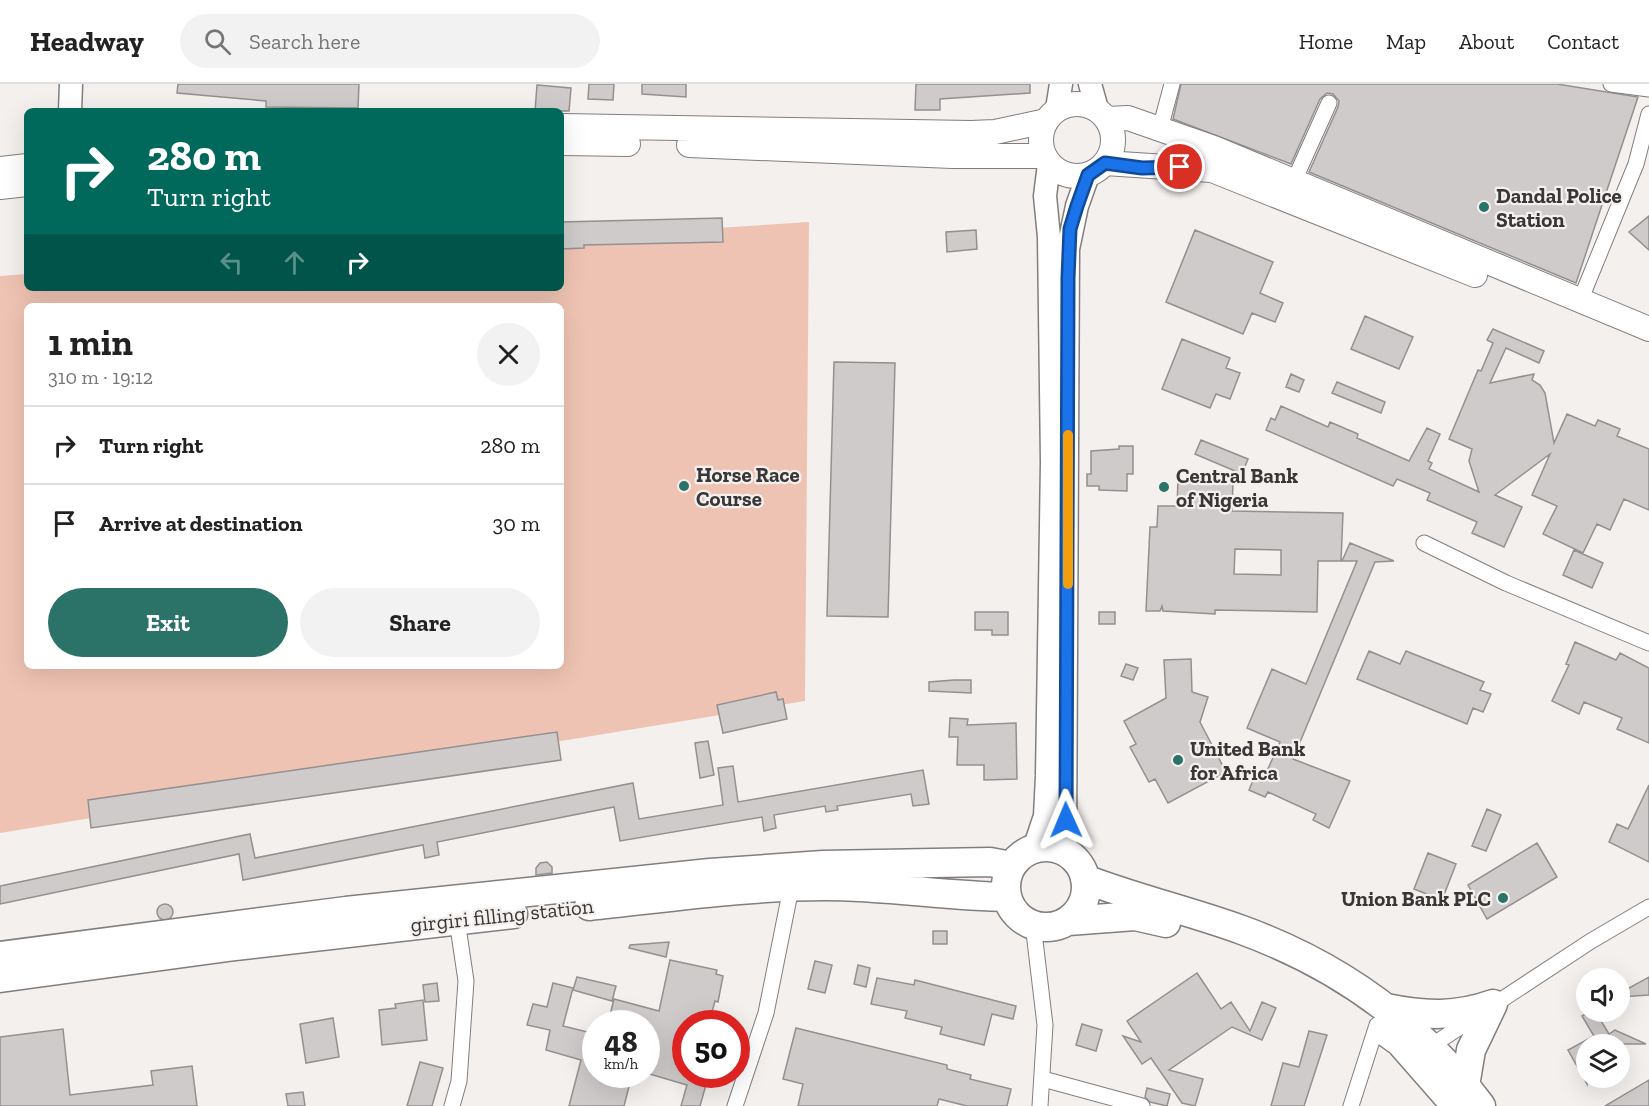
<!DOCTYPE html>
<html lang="en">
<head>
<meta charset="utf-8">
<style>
	:root { --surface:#fff; --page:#f2f2f2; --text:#222; --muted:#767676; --line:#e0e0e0; --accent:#2b7269 }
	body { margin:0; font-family:"Zilla Slab",serif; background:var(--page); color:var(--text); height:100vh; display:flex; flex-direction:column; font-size:22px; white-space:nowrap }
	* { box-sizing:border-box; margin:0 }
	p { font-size:20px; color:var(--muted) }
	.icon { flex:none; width:33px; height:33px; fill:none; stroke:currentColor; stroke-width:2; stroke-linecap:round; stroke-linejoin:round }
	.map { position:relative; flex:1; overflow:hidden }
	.panel { position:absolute; left:24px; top:219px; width:540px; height:366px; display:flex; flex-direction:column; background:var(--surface); border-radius:9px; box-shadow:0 6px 24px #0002 }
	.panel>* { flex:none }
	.guide { position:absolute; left:24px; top:24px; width:540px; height:183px; border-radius:9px; box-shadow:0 6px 24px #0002; background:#00695c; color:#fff; overflow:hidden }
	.tools { position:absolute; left:1576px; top:884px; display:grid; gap:12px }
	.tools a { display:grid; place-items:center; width:54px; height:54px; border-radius:50%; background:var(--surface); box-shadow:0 6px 24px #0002; font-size:30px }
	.speed { position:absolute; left:582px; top:926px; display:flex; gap:12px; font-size:30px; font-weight:700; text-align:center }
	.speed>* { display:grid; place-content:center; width:78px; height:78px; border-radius:50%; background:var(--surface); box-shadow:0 6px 24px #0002; line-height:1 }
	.speed small { font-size:15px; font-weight:400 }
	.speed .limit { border:9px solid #d22; background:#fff; color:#111 }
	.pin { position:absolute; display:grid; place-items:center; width:51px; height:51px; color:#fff; margin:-26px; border:3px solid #fff; border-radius:50%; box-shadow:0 2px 6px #0007 }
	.me { position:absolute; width:66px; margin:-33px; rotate:359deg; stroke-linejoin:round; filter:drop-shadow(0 0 4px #0008) }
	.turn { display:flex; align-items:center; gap:21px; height:126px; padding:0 24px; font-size:27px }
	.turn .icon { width:78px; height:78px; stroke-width:2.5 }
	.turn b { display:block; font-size:42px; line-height:51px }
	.lanes { display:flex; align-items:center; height:57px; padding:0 24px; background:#0003; justify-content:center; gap:30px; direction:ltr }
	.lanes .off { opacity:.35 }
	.round { display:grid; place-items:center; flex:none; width:63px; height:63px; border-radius:32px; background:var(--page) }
	.summary { display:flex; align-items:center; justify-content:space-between; height:102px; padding:0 24px }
	h1 { font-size:36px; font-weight:700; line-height:45px }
	.primary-button { display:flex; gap:12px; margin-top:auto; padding:12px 24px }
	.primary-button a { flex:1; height:69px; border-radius:36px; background:var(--accent); color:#fff; font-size:24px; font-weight:700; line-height:69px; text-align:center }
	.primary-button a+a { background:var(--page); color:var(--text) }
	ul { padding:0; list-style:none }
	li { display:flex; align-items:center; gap:18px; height:78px; padding:0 24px; border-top:2px solid var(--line) }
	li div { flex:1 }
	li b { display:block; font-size:22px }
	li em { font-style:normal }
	header { display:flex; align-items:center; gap:36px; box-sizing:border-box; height:84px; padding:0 30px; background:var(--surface); border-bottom:2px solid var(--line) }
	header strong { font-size:28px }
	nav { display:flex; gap:33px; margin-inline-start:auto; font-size:21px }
	.search { width:420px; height:54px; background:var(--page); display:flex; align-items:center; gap:15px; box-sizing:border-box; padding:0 21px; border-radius:33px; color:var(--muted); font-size:22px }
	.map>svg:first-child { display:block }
</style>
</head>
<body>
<header>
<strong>Headway</strong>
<div class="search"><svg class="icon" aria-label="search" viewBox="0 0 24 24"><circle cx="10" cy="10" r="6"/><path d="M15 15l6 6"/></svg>Search here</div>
<nav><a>Home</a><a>Map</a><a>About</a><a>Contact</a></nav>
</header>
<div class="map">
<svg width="1649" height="1022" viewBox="0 0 1649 1022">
	<rect width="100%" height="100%" fill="#f4f0ee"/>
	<path fill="#efc3b3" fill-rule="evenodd" d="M 809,138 L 805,617 L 0,749 L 0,192 L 27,190 L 27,204 L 561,204 L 561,154 ZM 27,222 L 561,222 L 561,582 L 27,582 Z"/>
	<path fill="#cfcbca" stroke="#94908f" stroke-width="1.5" fill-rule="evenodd" d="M 178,0 L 359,0 L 358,24 L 266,23 L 266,17 L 177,9 Z
		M 589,0 L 614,0 L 613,16 L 588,15 Z
		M 642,0 L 686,0 L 686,13 L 642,10 Z
		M 916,0 L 1030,0 L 1030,9 L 940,15 L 940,26 L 915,26 Z
		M 1181,0 L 1557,0 L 1638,13 L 1576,199 L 1309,88 L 1338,23 L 1339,17 L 1333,10 L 1327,9 L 1320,15 L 1291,80 L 1173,35 Z
		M 537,1 L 571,4 L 569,27 L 535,27 Z
		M 1649,132 L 1649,166 L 1629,148 Z
		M 722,134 L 723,158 L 584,161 L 584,164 L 561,165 L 561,138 Z
		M 976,146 L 977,165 L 947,168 L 946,148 Z
		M 1195,146 L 1273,178 L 1260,209 L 1283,219 L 1275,238 L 1252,229 L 1243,250 L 1166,218 Z
		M 1365,232 L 1413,253 L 1399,285 L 1351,265 Z
		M 1493,245 L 1544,267 L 1539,279 L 1506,264 L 1490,299 L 1534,290 L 1532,296 L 1540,301 L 1545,309 L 1554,359 L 1567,330 L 1595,342 L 1598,336 L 1620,345 L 1617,352 L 1649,365 L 1649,426 L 1624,415 L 1610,446 L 1597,440 L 1583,469 L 1543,450 L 1557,422 L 1532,411 L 1550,370 L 1495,411 L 1522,423 L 1504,463 L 1472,449 L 1477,438 L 1427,416 L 1430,409 L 1397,395 L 1393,402 L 1266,346 L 1271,334 L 1275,336 L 1281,322 L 1328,343 L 1330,338 L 1358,350 L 1357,354 L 1409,377 L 1427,344 L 1440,350 L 1428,377 L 1432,379 L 1429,385 L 1479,408 L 1469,377 L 1472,365 L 1449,355 L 1478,286 L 1481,287 L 1493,259 L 1487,256 Z
		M 1182,255 L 1230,274 L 1226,284 L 1240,289 L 1230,315 L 1216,310 L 1210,324 L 1162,305 Z
		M 834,278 L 895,279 L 888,533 L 827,532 Z
		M 1291,290 L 1304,296 L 1299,308 L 1286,303 Z
		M 1337,298 L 1385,318 L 1381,329 L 1332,309 Z
		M 1201,356 L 1248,375 L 1242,390 L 1195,370 Z
		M 1119,362 L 1133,362 L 1133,390 L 1127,390 L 1127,407 L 1099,406 L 1099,402 L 1087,402 L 1087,390 L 1091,390 L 1091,367 L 1119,365 Z
		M 1178,395 L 1233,398 L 1232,427 L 1343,429 L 1341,477 L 1318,477 L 1317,528 L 1215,526 L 1215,530 L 1163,527 L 1162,522 L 1160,527 L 1146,527 L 1150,443 L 1157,443 L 1158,422 L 1177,422 ZM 1235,465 L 1281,466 L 1281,491 L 1234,490 Z
		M 1350,459 L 1394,477 L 1375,478 L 1293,675 L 1350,697 L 1329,744 L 1313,736 L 1316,730 L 1268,708 L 1265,713 L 1249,706 L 1254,694 L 1262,698 L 1280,658 L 1247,644 L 1272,585 L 1306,600 L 1357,477 L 1342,477 Z
		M 1574,466 L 1603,479 L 1592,504 L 1563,491 Z
		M 975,528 L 1008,528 L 1008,551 L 992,551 L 992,546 L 975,546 Z
		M 1099,528 L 1115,528 L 1115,540 L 1099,540 Z
		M 1575,558 L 1616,576 L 1620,569 L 1649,584 L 1649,659 L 1617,645 L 1622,634 L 1584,618 L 1579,630 L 1552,617 L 1569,581 L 1566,580 Z
		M 1369,567 L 1400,580 L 1406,567 L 1484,598 L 1480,606 L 1491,610 L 1483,628 L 1473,624 L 1467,640 L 1357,595 Z
		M 1191,575 L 1192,608 L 1208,613 L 1200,638 L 1226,688 L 1168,719 L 1155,695 L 1149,698 L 1130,663 L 1136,660 L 1124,637 L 1166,614 L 1164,576 Z
		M 1126,580 L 1138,584 L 1133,596 L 1121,592 Z
		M 954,596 L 971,596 L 971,609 L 929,607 L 929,598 Z
		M 776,608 L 778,616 L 783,615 L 787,635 L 723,649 L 717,621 Z
		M 950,634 L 968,635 L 967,641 L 1016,639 L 1017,695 L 984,696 L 984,681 L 957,681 L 958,653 L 949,653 Z
		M 557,648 L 561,676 L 91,744 L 88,716 Z
		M 708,657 L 714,691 L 700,694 L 695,659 Z
		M 733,682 L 738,718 L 923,686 L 929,720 L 913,722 L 911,710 L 837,722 L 838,726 L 826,728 L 825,722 L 774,731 L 776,744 L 764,747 L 762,733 L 620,757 L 614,723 L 437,758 L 439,771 L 425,774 L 423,761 L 243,796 L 239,770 L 0,820 L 0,802 L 250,750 L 255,774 L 633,699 L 639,735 L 723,721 L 718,684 Z
		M 1649,701 L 1649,778 L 1609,758 L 1617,740 L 1628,745 Z
		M 1487,725 L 1501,731 L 1486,767 L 1472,762 Z
		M 1537,759 L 1557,793 L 1487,835 L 1468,801 Z
		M 1428,769 L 1456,780 L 1442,816 L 1414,805 Z
		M 547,778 L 552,783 L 552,789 L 536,791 L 536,784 L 540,779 Z
		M157 828a8 8 0 1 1 16 0a8 8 0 1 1-16 0Z
		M 933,847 L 947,847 L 947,860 L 933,860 Z
		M 669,858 L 666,873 L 629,864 L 630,861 Z
		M 670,876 L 717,886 L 716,890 L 723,892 L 718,918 L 715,917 L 709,939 L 686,939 L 686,990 L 709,990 L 700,1022 L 681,1022 L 687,1001 L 646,989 L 646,963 L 651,943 L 646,942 L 646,939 L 608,939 L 614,915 L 659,927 Z
		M 815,877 L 832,881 L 825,909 L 808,905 Z
		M 858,881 L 870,884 L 866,903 L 854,900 Z
		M 1197,889 L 1221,925 L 1231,918 L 1250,947 L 1262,918 L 1276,924 L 1262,956 L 1232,943 L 1169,986 L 1203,995 L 1195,1022 L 1182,1019 L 1151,974 L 1142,980 L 1123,952 L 1141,958 L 1127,937 Z
		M 577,893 L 616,902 L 612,917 L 573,906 Z
		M 1649,893 L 1649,911 L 1620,913 L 1620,909 Z
		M 877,894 L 914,901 L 915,896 L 1016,922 L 1013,935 L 992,930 L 984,961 L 940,950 L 942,943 L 905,934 L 907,927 L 871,920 Z
		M 437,899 L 439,917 L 425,918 L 423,901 Z
		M 553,899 L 573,904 L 563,942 L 596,950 L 596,990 L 610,990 L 631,995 L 624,1022 L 569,1022 L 581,976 L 546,966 L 550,946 L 527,941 L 533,920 L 547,923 Z
		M 423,916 L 427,956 L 382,961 L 379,926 L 396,924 L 395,920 Z
		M 1590,927 L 1595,927 L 1609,950 L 1615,946 L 1646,960 L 1587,960 L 1587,1000 L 1568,966 L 1594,952 L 1582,932 Z
		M 333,934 L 339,973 L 306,979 L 300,940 Z
		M 1082,940 L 1102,946 L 1096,967 L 1076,961 Z
		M 796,944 L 947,981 L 947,985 L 971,991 L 970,995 L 1011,1005 L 1007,1022 L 967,1022 L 939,1015 L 937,1022 L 798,1022 L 803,1000 L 783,995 Z
		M 63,945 L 70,1011 L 153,1001 L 151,987 L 192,982 L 197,1022 L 0,1022 L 0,953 Z
		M 1309,947 L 1327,951 L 1304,1022 L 1271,1022 L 1283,979 L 1299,983 Z
		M 420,978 L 443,984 L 432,1022 L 407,1022 Z
		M 1649,996 L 1649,1022 L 1605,1022 Z
		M 1147,1004 L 1170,1010 L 1167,1022 L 1150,1018 L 1145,1013 Z
		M 303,1008 L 305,1022 L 288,1022 L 286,1010 Z"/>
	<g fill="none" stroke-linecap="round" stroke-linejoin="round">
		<g stroke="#827e7d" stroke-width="17">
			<path id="street" d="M 1611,0 L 1649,5
				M 1160,45 L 1172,0
				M 1294,97 L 1329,19
				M 1580,217 L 1636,80 L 1649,30
				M 1424,459 L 1506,499 L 1649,559
				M 1033,840 L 1045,941 L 1040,1022
				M 1431,962 L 1591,857 L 1649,823
				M 1043,995 L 1142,1022
				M 452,1022 L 459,997 L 466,897 L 457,836
				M 735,1022 L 766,929 L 791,804
				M 1351,1022 L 1377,941"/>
		</g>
		<g stroke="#827e7d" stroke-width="25">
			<path id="secondary" d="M 1090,0 L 1097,25
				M 1057,25 L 1061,0
				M 70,27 L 71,0
				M 1034,765 L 1045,732 L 1047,692 L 1052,378 L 1049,153 L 1045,112 L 1049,80
				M 1065,768 L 1068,165 L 1077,122 L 1088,91"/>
		</g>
		<g stroke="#827e7d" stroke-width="26">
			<path id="primary" d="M1041 56a36 36 0 1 1 72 0a36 36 0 1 1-72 0Z
				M 1107,35 L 1128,34 L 1214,64 L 1649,245
				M 561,42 L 971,49 L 995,48 L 1046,37
				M 561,59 L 628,60
				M 689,61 L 952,72 L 1044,72
				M 1105,79 L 1212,86 L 1475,191
				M 0,85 L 27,82
				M 0,103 L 27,100"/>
		</g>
		<g stroke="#827e7d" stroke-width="31">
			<path id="highway" d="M1006 803a40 40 0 1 1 80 0a40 40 0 1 1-80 0Z
				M 1085,795 C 1137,815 1190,827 1242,846 C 1338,881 1420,939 1481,1022
				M 589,822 C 667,814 747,802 825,802 C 886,802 946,812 1007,813
				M 1068,837 L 1135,832 L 1166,839
				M 0,872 L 346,827 L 710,789 L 823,781 L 990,778 L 1011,782
				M 0,894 L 228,863 L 513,830
				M 1386,924 C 1425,932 1456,933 1493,920
				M 1386,948 L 1400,958 L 1456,1022
				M 1465,1002 L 1471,966 L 1493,920"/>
		</g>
		<use href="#street" stroke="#fff" stroke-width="15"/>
		<use href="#secondary" stroke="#fff" stroke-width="22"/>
		<use href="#primary" stroke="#fff" stroke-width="24"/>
		<use href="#highway" stroke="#fff" stroke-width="28"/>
	</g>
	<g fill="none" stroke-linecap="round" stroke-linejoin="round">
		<g stroke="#114b97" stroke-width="15">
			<path id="route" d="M 1066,736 L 1068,194 L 1070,145 L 1077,122 L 1088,91 L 1105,79 L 1142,84 L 1180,83"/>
		</g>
		<use href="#route" stroke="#1a73e8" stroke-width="10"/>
		<path stroke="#f59e0b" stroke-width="10" d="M 1068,351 L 1068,500"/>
	</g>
	<g fill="#2b7269" stroke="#f4f0ee" stroke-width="2">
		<circle cx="1484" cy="123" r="6"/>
		<circle cx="684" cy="402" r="6"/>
		<circle cx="1164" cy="403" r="6"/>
		<circle cx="1178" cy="676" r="6"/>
		<circle cx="1503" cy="814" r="6"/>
	</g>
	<g text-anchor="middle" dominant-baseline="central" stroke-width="4.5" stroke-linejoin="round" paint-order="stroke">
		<g font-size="21" font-weight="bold" fill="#383636" stroke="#f4f0ee" text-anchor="start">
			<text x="1496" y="111">Dandal Police<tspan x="1496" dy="24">Station</tspan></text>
			<text x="696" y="390">Horse Race<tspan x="696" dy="24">Course</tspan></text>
			<text x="1176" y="391">Central Bank<tspan x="1176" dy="24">of Nigeria</tspan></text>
			<text x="1190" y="664">United Bank<tspan x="1190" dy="24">for Africa</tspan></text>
			<text x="1491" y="814" text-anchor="end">Union Bank PLC</text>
		</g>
		<g font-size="21" fill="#383636" stroke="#f4f0ee">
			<text transform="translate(502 831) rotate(-6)">girgiri filling station</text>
		</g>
	</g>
</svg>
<div class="tools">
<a><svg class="icon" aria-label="sound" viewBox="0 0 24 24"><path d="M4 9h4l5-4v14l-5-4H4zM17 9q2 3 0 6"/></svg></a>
<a><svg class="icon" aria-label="layers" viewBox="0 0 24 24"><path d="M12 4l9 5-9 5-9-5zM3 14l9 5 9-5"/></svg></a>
</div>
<div class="speed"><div>48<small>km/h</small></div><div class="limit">50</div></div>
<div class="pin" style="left:1180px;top:83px;background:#d93025"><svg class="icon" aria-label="arrive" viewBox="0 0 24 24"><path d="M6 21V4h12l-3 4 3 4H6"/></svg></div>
<svg class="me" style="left:1066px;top:736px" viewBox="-20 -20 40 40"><path d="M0-17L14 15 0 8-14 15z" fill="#1a73e8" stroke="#fff" stroke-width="4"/></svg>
<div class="guide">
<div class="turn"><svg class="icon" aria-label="right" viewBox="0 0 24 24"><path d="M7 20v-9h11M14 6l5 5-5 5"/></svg><div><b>280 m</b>Turn right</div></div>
<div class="lanes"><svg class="icon off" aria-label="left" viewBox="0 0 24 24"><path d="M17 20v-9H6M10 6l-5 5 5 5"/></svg><svg class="icon off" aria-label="ahead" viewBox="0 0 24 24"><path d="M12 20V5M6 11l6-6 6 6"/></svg><svg class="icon" aria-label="right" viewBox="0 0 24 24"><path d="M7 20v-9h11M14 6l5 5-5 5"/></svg></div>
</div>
<section class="panel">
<div class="summary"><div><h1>1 min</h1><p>310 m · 19:12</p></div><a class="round"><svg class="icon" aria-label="close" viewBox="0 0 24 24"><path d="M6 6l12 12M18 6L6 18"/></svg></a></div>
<ul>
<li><svg class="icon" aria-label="right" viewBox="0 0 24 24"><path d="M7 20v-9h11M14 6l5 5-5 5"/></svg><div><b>Turn right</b></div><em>280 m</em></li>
<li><svg class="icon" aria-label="arrive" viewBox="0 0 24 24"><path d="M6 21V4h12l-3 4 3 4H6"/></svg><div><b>Arrive at destination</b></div><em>30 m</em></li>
</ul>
<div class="primary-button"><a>Exit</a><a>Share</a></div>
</section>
</div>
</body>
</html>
